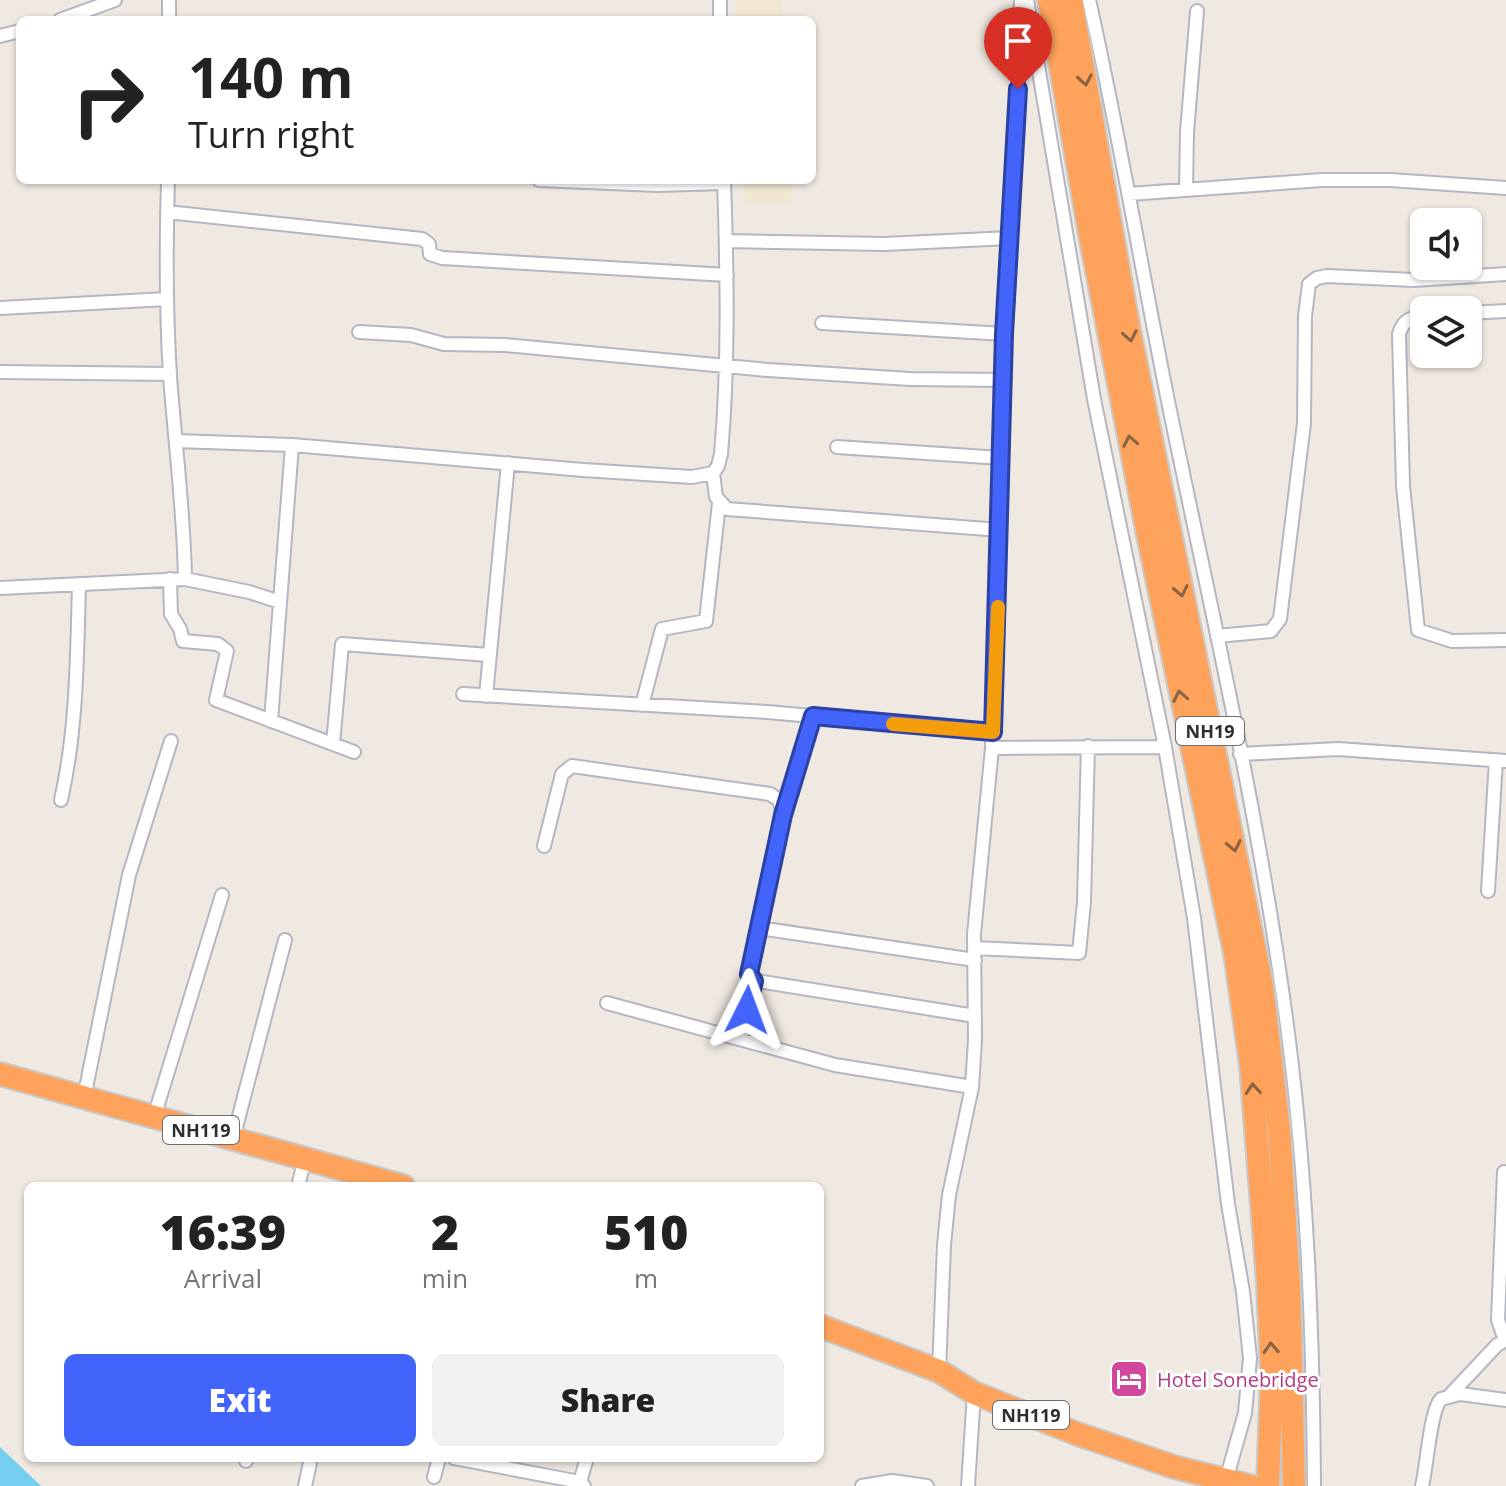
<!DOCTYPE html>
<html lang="en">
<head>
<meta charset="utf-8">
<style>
	:root { --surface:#fff; --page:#f2f2f2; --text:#222; --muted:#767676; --accent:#4264fb }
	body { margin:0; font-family:"Open Sans",sans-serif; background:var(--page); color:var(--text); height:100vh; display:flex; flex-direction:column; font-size:30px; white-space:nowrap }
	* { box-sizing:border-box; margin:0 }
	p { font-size:26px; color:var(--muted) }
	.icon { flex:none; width:44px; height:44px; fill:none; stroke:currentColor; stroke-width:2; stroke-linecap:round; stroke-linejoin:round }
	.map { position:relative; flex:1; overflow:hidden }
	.side { position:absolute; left:24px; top:1182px; width:800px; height:280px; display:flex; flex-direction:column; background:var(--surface); border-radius:12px; box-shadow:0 2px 6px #0004 }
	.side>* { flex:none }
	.hud { position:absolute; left:16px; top:16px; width:800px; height:168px; border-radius:12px; box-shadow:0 2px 6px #0004; background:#fff; color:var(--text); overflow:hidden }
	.tools { position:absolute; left:1410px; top:208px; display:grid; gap:16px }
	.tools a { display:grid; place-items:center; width:72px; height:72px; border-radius:12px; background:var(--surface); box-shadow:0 2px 6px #0004; font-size:40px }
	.pin { position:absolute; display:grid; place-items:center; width:68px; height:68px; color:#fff; margin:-82px -34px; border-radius:50% 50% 50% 0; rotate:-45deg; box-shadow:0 0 8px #0007 }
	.pin .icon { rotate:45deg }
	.me { position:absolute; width:88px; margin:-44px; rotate:3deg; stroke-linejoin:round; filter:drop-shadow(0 0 6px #0008) }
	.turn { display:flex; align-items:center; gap:28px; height:168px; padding:0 40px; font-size:36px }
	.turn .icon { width:104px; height:104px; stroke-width:2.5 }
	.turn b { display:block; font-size:56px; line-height:68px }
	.eta { display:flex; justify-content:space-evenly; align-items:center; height:136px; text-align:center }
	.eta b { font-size:48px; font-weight:800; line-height:56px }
	.primary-button { display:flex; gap:16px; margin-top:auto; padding:16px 40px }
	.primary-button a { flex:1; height:92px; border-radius:12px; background:var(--accent); color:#fff; font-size:32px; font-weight:800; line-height:92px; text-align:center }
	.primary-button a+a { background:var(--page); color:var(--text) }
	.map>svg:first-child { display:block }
</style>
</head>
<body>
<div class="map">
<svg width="1506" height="1486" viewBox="0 0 1506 1486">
	<rect width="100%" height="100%" fill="#efe9e1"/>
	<path fill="#f0e6d1" d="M 736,0 L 781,0 L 782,20 L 736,20 Z
		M 744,180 L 791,180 L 792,205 L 745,203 Z"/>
	<path fill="#75cff0" d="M 0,1447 L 41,1486 L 0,1486 Z"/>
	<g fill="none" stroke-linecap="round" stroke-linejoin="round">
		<g stroke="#b4b7c1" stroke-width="16">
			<path id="street" d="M 169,0 L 169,20
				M 720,0 L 720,20
				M 1027,0 L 1094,399 L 1165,747 L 1194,918 L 1228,1204 L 1243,1292 L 1250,1358 L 1245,1413 L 1226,1480
				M 1089,0 C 1119,133 1141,267 1168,401 C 1210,606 1258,810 1286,1018 C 1307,1173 1313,1330 1314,1486
				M 60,20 L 115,0
				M 0,36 L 20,31
				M 168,180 C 166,245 166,311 170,376 C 175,444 184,511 185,579
				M 539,180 L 657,185 L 724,183
				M 1186,189 L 1187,132 L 1197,11
				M 1129,194 L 1322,180 L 1390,180 L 1506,188
				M 167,212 L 422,239 L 429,244 L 430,254 L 442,258 L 727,275
				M 726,241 L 884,244 L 1010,238
				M 0,308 L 167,299
				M 1468,313 L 1506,311
				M 1424,315 C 1410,318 1403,320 1399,334 L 1403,486 L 1418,630 L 1452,641 L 1506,640
				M 822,323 L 1004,334
				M 359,332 L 411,335 L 444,344 L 505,345 L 768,370 L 910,379 L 1003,380
				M 0,372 L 170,374
				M 176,441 L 292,445 L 583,470 L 692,477 L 713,473 L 718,466 L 721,454 C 729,362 727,272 724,180
				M 837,447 L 1001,458
				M 713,473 L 716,497 L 727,509 L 1000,530
				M 170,579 L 171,614 L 180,629 L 183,641 L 218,644 L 227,651 L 216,700 L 354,752
				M 0,588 L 185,579 L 249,592 L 280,602
				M 1217,636 L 1271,631 L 1280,619 L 1304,423 L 1305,316 L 1309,284 L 1317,278 L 1327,276 L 1414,280 L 1506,274
				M 463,694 L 767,712 L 993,732
				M 486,696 L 508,463
				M 642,705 L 662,629 L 706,621 L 719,503
				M 271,721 L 292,445
				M 333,744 L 342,644 L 489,655
				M 992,748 L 1165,747
				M 1240,754 L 1338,749 L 1506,761
				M 61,800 C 77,729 77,657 79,584
				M 784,812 L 813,716
				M 544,846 L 562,774 L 572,766 L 770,794 L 779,800 L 783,815 L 749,974 L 751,980 L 975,1016
				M 1488,891 L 1496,760
				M 759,928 L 975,960
				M 974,948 L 1079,953 L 1084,902 L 1088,746
				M 607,1003 L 835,1065 L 972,1087
				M 741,1038 L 754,981
				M 84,1098 L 129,875 L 171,741
				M 154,1117 L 222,895
				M 233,1139 L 285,940
				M 1504,1172 L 1498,1320 L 1505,1340
				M 298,1186 L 305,1159
				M 939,1371 L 944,1245 L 949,1195 L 972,1087 L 975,1040 L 974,934 L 992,748 L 1004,334 L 1016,136 L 1021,0
				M 1450,1395 L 1497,1345 L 1506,1340
				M 454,1458 L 580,1482 L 584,1486
				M 246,1461 L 246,1458
				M 434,1477 L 439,1458
				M 580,1482 L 587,1458
				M 305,1486 L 311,1458
				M 862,1486 L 892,1481 L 927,1486
				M 968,1486 L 974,1393
				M 1422,1486 C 1427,1466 1430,1411 1441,1399 L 1460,1394 L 1506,1400"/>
		</g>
		<g stroke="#c9c9c9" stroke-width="26">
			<path id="highway" d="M 1049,0 L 1091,240 L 1148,535 L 1235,953 L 1251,1065 L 1268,1282 L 1272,1375 L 1268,1486
				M 1071,0 L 1129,330 L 1262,986 L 1279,1129 L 1289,1286 L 1294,1486
				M 0,1074 L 403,1186
				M 820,1326 L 939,1371 L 974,1393 L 1075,1433 L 1174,1467 L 1250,1486"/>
		</g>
		<use href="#street" stroke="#fff" stroke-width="12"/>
		<use href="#highway" stroke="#ffa35c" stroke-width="22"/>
	</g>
	<defs><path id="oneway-chevron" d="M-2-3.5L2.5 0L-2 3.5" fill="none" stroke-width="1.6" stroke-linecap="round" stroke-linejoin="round" transform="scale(2)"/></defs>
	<g stroke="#8c6343">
		<use href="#oneway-chevron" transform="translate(1085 80) rotate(80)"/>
		<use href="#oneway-chevron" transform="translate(1130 336) rotate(79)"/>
		<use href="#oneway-chevron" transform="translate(1130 441) rotate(-101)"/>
		<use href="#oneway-chevron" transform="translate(1181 591) rotate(78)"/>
		<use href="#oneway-chevron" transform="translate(1180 696) rotate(-101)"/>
		<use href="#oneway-chevron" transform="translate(1234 846) rotate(78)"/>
		<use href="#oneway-chevron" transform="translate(1253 1089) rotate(-94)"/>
		<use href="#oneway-chevron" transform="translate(1271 1348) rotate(-93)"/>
	</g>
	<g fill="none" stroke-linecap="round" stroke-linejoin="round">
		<g stroke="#2b41a3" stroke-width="20">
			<path id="route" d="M 747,1010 L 754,981 L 749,974 L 783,815 L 813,716 L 993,732 L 1004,334 L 1018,89"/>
		</g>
		<use href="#route" stroke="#4264fb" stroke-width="14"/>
		<path stroke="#f59e0b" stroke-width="14" d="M 893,724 L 993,732 L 998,607"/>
	</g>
	<defs>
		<g id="hotel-square" transform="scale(2)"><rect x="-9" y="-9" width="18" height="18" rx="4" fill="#d1479c" stroke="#fff"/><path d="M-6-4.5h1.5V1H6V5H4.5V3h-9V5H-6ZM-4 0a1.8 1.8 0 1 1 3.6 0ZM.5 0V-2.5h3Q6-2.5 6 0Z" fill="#fff"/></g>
	</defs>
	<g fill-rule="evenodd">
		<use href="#hotel-square" x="1129" y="1379"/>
	</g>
	<g text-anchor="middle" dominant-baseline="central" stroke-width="6" stroke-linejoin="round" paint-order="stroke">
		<g fill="#fff" stroke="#6d6d6d" stroke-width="2">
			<rect x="1176" y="717" width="68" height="28" rx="6"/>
			<rect x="163" y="1116" width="76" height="28" rx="6"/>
			<rect x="993" y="1401" width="76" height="28" rx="6"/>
		</g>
		<g font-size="18" font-weight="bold" fill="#2e2e2e">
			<text x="1210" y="731">NH19</text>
			<text x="201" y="1130">NH119</text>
			<text x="1031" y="1415">NH119</text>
		</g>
		<g font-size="20" fill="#b23c85" stroke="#fff" text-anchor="start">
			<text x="1157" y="1379">Hotel Sonebridge</text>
		</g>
	</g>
</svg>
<div class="tools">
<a><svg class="icon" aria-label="sound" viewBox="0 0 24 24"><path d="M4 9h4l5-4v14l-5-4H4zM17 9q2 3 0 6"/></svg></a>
<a><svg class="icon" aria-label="layers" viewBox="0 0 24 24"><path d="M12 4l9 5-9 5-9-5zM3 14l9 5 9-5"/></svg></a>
</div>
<div class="pin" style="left:1018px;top:89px;background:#d93025"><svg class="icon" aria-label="arrive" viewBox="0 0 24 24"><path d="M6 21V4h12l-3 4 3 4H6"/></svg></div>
<svg class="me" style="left:747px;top:1010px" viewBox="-20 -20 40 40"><path d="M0-17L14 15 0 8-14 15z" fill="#4264fb" stroke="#fff" stroke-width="4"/></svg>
<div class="hud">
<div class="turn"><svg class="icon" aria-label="right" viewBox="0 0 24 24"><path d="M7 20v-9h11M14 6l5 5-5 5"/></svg><div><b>140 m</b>Turn right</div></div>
</div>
<section class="side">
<div class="eta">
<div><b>16:39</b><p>Arrival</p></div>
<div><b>2</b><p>min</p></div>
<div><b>510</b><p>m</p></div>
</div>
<div class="primary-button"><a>Exit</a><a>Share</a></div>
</section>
</div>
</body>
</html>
